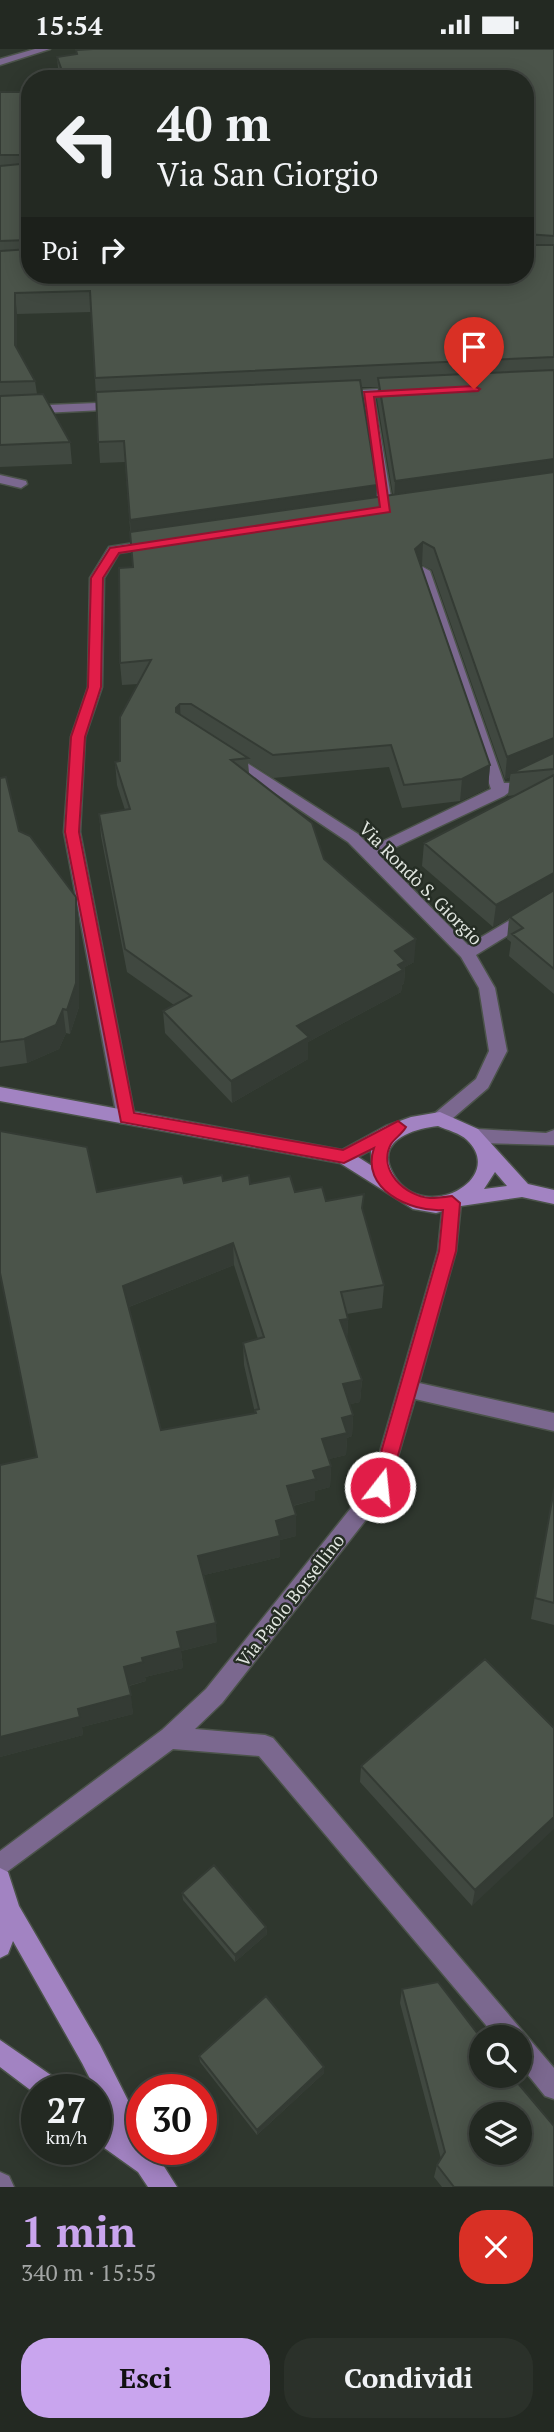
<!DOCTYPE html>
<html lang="it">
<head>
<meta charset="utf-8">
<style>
	:root { --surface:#232922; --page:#2b312a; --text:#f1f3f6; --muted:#a3a6a5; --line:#404540; --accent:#c9a5ee }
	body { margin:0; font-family:"PT Serif",serif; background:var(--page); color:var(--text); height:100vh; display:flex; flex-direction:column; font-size:26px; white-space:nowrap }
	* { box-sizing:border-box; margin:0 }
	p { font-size:23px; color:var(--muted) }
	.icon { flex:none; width:38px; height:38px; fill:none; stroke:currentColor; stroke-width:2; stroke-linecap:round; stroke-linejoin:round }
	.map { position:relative; height:2138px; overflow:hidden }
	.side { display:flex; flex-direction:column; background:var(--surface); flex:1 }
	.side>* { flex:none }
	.banner { position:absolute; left:21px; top:21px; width:513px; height:214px; border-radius:28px; box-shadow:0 4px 18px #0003,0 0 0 2px var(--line); background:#232922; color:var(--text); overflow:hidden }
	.controls { position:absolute; left:469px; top:1976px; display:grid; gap:14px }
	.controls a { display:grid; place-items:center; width:63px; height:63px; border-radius:50%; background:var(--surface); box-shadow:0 4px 18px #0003,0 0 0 2px var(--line); font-size:35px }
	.speed { position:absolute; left:21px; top:2025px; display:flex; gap:14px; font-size:35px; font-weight:700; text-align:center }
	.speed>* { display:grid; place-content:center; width:91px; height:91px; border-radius:50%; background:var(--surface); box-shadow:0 4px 18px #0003,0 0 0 2px var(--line); line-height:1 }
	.speed small { font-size:18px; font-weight:400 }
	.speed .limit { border:10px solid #d22; background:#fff; color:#111 }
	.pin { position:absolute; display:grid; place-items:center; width:60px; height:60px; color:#fff; margin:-72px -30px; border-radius:50% 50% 50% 0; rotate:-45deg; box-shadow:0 0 7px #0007 }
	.pin .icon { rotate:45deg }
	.me { position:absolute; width:77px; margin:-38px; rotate:16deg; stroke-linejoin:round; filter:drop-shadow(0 0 5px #0008) }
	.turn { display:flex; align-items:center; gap:24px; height:147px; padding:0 21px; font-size:32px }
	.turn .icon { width:91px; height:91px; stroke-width:2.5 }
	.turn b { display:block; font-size:49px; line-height:60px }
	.then { display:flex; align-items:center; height:66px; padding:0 21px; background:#0003; gap:14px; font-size:26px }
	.round { display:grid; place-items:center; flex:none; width:74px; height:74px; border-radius:28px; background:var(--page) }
	.overview { display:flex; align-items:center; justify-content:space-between; height:119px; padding:0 21px }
	h1 { font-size:42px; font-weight:700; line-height:52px; color:var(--accent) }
	.action { display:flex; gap:14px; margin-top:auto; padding:14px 21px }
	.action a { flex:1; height:80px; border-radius:28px; background:var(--accent); color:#111; font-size:28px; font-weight:700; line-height:80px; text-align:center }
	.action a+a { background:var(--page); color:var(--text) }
	.status { display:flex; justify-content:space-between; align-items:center; height:49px; padding:0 35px; background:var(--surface); direction:ltr }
	.status svg { height:19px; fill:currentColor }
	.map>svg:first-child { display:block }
</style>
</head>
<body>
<div class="status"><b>15:54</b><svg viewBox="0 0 49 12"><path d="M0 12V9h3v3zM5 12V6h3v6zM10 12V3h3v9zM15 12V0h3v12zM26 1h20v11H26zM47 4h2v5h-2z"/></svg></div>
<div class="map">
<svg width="554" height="2138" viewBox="0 0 554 2138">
	<rect width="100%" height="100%" fill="#2f372e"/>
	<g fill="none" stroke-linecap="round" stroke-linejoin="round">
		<g stroke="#4b534a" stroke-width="3">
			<path id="lane" d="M 0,426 L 26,432 L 27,435 L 21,439 L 0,434 Z
				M 0,2123 L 9,2127 L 14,2138 L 0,2138 Z"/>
		</g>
		<g stroke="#4b534a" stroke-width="3">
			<path id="street" d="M 35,0 L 50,0 L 0,16 L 0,10 Z
				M 400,339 L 406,343 L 404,346 L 374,348 L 393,460 L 386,464 L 379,460 L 361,349 L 341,350 L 335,346 L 341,342 Z
				M 121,353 L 125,354 L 125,360 L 0,366 L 0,358 Z
				M 153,491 L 158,492 L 158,498 L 119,504 L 104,529 L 102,638 L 85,688 L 80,783 L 135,1069 L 132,1074 L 120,1074 L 117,1069 L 64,783 L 71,688 L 88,638 L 90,529 L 109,498 Z
				M 423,518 L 430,522 L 504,734 L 513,734 L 516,738 L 504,747 L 379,806 L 468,896 L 554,845 L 554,858 L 476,906 L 495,939 L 507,1002 L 488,1039 L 446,1075 L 434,1075 L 431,1070 L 434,1065 L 476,1030 L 489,1002 L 479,939 L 461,908 L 348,793 L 221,708 L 223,705 L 233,705 L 358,785 L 371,798 L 491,740 L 416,522 Z
				M 477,1080 L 546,1084 L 554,1081 L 554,1096 L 477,1094 L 471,1092 L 468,1087 L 471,1082 Z
				M 452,1147 L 458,1149 L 461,1154 L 456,1202 L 419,1334 L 554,1364 L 554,1382 L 415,1350 L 387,1444 L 222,1654 L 195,1680 L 265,1686 L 273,1689 L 554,2019 L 554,2050 L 545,2047 L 520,2016 L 520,1988 L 496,1988 L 259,1707 L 173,1700 L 0,1828 L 0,1802 L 162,1681 L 206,1640 L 371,1434 L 438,1202 L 443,1154 L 446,1149 Z"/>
		</g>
		<g stroke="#4b534a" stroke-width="3">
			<path id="secondary" d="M 0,1038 L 342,1101 L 386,1077 L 411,1068 L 440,1063 L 478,1080 L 528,1135 L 554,1141 L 554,1155 L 522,1148 L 461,1157 L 436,1164 L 413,1160 L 340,1114 L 0,1052 ZM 438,1077 C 447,1081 460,1084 467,1091 C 507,1129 426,1175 395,1128 C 372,1093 411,1080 438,1077 ZM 371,1101 L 372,1117 L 358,1108 ZM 495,1123 L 507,1137 L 484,1140 Z
				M 0,1819 L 8,1823 L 19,1857 L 100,1996 L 142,2079 L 142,2100 L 153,2100 L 177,2138 L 148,2138 L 138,2123 L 96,2093 L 96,2065 L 113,2075 L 82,2014 L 13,1892 L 8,1905 L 0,1909 Z
				M 0,1991 L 58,2031 L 61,2040 L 37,2040 L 37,2046 L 0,2018 Z"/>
		</g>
		<use href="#lane" fill="#7b688f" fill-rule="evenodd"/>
		<use href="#street" fill="#7b688f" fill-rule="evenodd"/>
		<use href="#secondary" fill="#a283c2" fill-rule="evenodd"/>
	</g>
	<path fill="#404840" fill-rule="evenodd" d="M 554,0 L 554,945 L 509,907 L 511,893 L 507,890 L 509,869 L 493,878 L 422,817 L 424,794 L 516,746 L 508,747 L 510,728 L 505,730 L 432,521 L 422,516 L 421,517 L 490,716 L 488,739 L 460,752 L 402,759 L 389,718 L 273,729 L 248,713 L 249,724 L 414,913 L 405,918 L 404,934 L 402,936 L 401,943 L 308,993 L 308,1010 L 232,1054 L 165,984 L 163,962 L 174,956 L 127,923 L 101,787 L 99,765 L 125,761 L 117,736 L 115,713 L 120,712 L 138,635 L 122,636 L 120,614 L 133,518 L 125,413 L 100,414 L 91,263 L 17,265 L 17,300 L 35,332 L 37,345 L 70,393 L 72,415 L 0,418 L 0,43 L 30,43 L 30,226 L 525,30 L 59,30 L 57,8 L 76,6 L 76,1 ZM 362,338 L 378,338 L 377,350 L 393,446 L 376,448 L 377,436 Z
		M 0,729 L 19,782 L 79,872 L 79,958 L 70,985 L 66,984 L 59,1000 L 27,1014 L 0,1018 Z
		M 223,1132 L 295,1143 L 326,1152 L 363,1164 L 384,1236 L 382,1259 L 347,1265 L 348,1270 L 347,1290 L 362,1331 L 360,1353 L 350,1355 L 353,1366 L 352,1387 L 347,1389 L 346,1406 L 329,1410 L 331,1417 L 330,1438 L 315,1442 L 315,1451 L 293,1457 L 296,1487 L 280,1491 L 280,1508 L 204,1526 L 217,1593 L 181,1602 L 183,1619 L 145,1628 L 146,1632 L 129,1637 L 133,1665 L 82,1678 L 83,1686 L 0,1708 L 0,1416 L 37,1408 L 97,1143 L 184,1134 ZM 234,1216 L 258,1290 L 243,1294 L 244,1316 L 255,1364 L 161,1381 L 129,1258 Z
		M 554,1438 L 554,1576 L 531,1570 Z
		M 554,1679 L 472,1857 L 360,1733 L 361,1717 Z
		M 182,1844 L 266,1878 L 267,1885 L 235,1913 L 183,1851 Z
		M 402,1940 L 554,2138 L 442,2138 L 434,2128 L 437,2116 L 441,2110 L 400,1954 Z
		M 199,2007 L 324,2024 L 257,2086 L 200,2013 Z"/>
	<path fill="#343b34" d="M 15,244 L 17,265 L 17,318 L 15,296 Z
		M 554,410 L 554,431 L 394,454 L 395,432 Z
		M 377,436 L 376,457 L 131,492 L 130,471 Z
		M 423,493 L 422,516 L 414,523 L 415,500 Z
		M 180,655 L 181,677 L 176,659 Z
		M 554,689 L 554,710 L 511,724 L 510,728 L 505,730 L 507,708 Z
		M 490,716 L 488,739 L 460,752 L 462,730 Z
		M 554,824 L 554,844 L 493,878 L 496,856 Z
		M 76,848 L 79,872 L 79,958 L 70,985 L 67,961 Z
		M 416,890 L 414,913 L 405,918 L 404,934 L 402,936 L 401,943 L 308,993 L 308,1010 L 232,1054 L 231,1032 L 297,977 L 395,902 Z
		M 63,960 L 66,984 L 59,1000 L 27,1014 L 24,990 Z
		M 233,1194 L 234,1216 L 126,1259 L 123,1237 Z
		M 348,1270 L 347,1292 L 340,1271 Z
		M 362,1331 L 360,1353 L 342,1357 L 343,1335 Z
		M 353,1366 L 352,1387 L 347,1389 L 346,1406 L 321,1412 L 322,1390 L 342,1369 Z
		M 331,1417 L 330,1438 L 315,1442 L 315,1451 L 287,1458 L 287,1437 L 313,1422 Z
		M 296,1466 L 296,1487 L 280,1491 L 280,1508 L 200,1527 L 198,1507 L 276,1472 Z
		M 216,1574 L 217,1593 L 181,1602 L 183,1619 L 145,1628 L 146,1632 L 127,1637 L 124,1618 L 142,1609 L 177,1583 Z
		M 131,1646 L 133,1665 L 82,1678 L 83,1686 L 0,1708 L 0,1688 L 78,1660 Z
		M 554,1768 L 554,1780 L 472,1857 L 475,1841 Z
		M 266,1878 L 267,1885 L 235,1913 L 235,1906 Z
		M 324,2018 L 324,2024 L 257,2086 L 257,2081 Z"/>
	<path fill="#4b544a" stroke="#343b34" stroke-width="2" fill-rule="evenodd" d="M 93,0 L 554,0 L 554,187 L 527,185 L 525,196 L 554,196 L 554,308 L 95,329 L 90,242 L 15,244 L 15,296 L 35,332 L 0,333 L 0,202 L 30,200 L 30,226 L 525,226 L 525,30 L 65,30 L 57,8 L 77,5 L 76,1 Z
		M 0,43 L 30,43 L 30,112 L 25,106 L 0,106 Z
		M 30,114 L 30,197 L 28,191 L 0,192 L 0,117 Z
		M 554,321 L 554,410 L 395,432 L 378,329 Z
		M 360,331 L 377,436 L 130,471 L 124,392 L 98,393 L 96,343 Z
		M 43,345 L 70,393 L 0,396 L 0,347 Z
		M 554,423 L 554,689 L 507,708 L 434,499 L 423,493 L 415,500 L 490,716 L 462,730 L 404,736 L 391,696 L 273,706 L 191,655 L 180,655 L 176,659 L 176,663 L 248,709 L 231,711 L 312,774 L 324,810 L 416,890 L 395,902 L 405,912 L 398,916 L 403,921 L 297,977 L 309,988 L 231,1032 L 163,962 L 191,947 L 125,900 L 99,765 L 130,760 L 115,713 L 120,712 L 120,668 L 151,611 L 120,614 L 119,519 L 133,518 L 130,483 Z
		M 554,704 L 554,720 L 511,724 Z
		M 554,726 L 554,824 L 496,856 L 424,794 Z
		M 6,728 L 19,782 L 30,787 L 76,848 L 76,934 L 67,961 L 63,960 L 56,976 L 24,990 L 0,993 L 0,729 Z
		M 554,841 L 554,920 L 512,885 L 523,879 L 510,868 Z
		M 0,1082 L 87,1098 L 97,1143 L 182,1127 L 184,1134 L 222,1126 L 223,1132 L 249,1126 L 250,1135 L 290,1127 L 295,1143 L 322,1138 L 326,1152 L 364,1145 L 362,1159 L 384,1236 L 341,1243 L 348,1270 L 340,1271 L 362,1331 L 343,1335 L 353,1366 L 342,1369 L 347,1384 L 322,1390 L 331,1417 L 313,1422 L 316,1430 L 287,1437 L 296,1466 L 276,1472 L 280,1487 L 198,1507 L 216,1574 L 177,1583 L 181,1599 L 142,1609 L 143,1613 L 124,1618 L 131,1646 L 78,1660 L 80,1668 L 0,1688 L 0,1416 L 37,1408 L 0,1224 ZM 233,1194 L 264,1288 L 243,1294 L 259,1360 L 255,1361 L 256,1364 L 161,1381 L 123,1237 Z
		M 554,1440 L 554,1554 L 535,1549 Z
		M 485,1610 L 554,1679 L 554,1768 L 475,1841 L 361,1717 Z
		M 214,1816 L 266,1878 L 235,1906 L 182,1844 Z
		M 438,1933 L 481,1989 L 481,2026 L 511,2026 L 554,2077 L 554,2138 L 454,2138 L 437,2116 L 445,2103 L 402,1940 ZM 481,2065 L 520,2065 L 520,2104 L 481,2104 Z
		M 266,1947 L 324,2018 L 257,2081 L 199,2007 Z"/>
	<path fill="#e11d48" stroke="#92132f" stroke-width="2" d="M 474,337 L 480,340 L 478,342 L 374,348 L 390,463 L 119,504 L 103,529 L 101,638 L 85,688 L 79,783 L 134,1064 L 343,1101 L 398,1072 L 406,1078 C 402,1085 395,1089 391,1095 C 377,1121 405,1147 430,1149 C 437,1149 445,1148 452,1147 L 460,1154 L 456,1202 L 389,1438 L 386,1444 L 380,1446 L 373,1444 L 371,1438 L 439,1202 L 443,1161 C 410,1163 360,1140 374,1099 L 344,1114 L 121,1073 L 65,783 L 71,688 L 88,638 L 91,529 L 110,499 L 380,458 L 364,343 Z"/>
	<g text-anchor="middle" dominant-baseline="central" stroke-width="5" stroke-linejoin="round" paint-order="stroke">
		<g font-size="18" fill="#e1e6e0" stroke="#252d24">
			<text transform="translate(421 834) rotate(45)">Via Rondò S. Giorgio</text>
			<text transform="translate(290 1551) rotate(-52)">Via Paolo Borsellino</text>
		</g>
	</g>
</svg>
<div class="controls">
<a><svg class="icon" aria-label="search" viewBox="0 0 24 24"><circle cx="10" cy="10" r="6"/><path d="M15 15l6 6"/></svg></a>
<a><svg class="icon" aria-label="layers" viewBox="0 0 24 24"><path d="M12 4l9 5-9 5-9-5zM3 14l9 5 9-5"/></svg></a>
</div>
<div class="speed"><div>27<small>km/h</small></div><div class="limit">30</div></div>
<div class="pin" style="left:474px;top:340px;background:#d93025"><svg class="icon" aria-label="arrive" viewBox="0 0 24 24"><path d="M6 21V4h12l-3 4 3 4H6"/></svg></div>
<svg class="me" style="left:380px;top:1438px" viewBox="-20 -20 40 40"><circle r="17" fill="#e11d48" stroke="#fff" stroke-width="3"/><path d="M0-11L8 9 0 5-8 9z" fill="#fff"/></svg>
<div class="banner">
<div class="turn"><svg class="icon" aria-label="left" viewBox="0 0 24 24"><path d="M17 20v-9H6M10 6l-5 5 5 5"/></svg><div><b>40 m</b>Via San Giorgio</div></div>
<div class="then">Poi<svg class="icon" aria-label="right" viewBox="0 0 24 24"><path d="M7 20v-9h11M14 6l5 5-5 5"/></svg></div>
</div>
</div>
<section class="side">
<div class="overview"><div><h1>1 min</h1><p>340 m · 15:55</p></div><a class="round" style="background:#d93025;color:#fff"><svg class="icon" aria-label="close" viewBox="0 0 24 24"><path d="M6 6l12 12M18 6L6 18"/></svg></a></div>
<div class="action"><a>Esci</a><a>Condividi</a></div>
</section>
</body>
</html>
